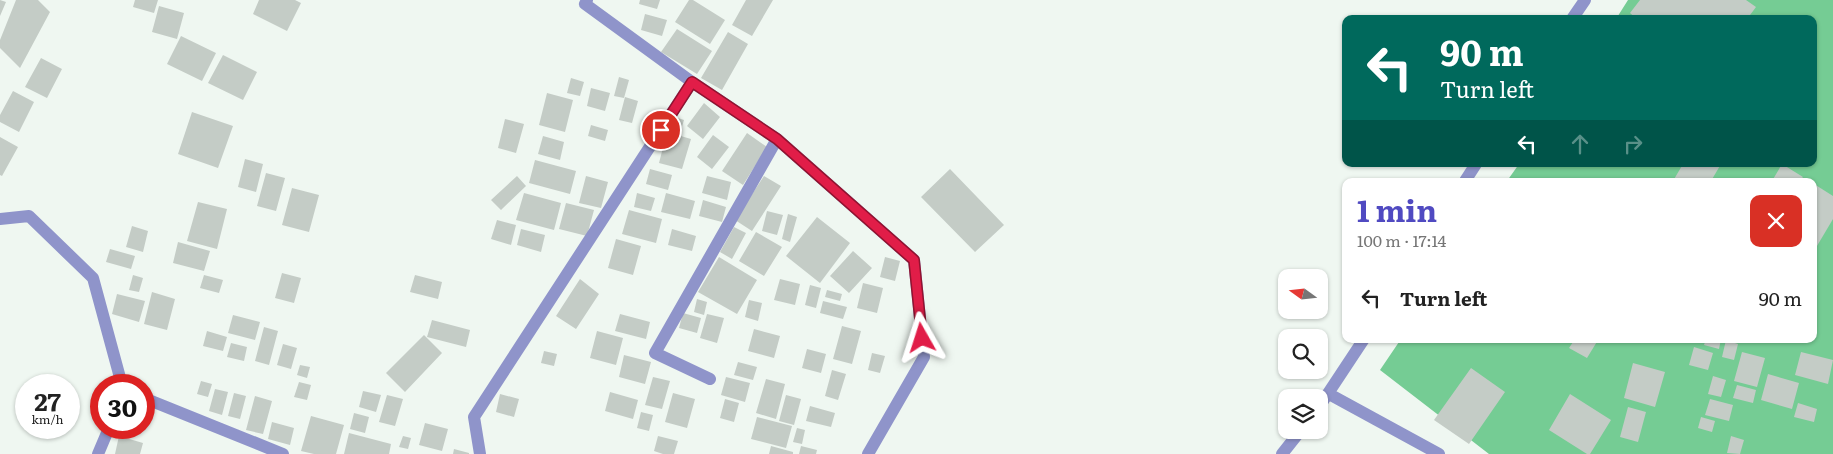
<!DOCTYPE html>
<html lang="en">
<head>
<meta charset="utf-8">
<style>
	:root { --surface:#fff; --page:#f6f6f6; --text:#222; --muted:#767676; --accent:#504ac1 }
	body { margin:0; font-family:Literata,serif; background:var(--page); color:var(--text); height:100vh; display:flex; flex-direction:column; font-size:19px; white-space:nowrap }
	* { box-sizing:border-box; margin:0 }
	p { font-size:16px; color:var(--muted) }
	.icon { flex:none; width:28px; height:28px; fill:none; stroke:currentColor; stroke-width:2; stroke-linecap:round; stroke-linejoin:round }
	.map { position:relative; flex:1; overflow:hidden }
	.sheet { position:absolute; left:1342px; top:178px; width:475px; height:165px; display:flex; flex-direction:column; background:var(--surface); border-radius:10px; box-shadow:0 1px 4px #0004 }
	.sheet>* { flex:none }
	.banner { position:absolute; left:1342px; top:15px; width:475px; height:152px; border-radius:10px; box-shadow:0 1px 4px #0004; background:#00695c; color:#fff; overflow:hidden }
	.needle { width:32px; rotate:285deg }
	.controls { position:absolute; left:1278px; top:269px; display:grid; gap:10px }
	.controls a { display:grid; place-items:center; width:50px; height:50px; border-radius:10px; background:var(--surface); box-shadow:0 1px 4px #0004; font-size:25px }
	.speed { position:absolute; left:15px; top:374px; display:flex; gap:10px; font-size:25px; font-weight:700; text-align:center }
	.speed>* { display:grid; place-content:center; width:65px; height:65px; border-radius:50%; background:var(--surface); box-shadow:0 1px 4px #0004; line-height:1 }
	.speed small { font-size:12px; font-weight:400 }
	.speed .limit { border:8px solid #d22; background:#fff; color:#111 }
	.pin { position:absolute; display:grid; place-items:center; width:42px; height:42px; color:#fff; margin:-21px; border:2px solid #fff; border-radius:50%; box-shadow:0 1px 5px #0007 }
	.me { position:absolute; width:55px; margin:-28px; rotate:354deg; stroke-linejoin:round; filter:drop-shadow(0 0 4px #0008) }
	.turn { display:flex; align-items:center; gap:18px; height:105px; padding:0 15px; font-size:22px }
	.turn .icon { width:65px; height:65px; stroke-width:2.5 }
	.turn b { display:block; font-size:35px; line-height:42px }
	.lanes { display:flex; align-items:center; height:48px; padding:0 15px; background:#0003; justify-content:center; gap:25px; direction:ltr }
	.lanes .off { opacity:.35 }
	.round { display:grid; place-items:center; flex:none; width:52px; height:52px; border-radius:10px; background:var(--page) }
	.headline { display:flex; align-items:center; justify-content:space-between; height:85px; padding:0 15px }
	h1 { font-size:30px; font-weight:700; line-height:38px; color:var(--accent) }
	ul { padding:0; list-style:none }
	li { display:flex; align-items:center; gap:15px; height:70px; padding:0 15px }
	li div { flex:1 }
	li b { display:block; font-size:19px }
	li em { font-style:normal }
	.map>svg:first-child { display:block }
</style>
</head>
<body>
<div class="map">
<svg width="1833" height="454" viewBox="0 0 1833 454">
	<rect width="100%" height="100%" fill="#eff7f1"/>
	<path fill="#75cc94" d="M 1628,0 L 1833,0 L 1833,454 L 1489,454 L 1380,370 L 1401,339 L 1814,339 L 1814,181 L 1507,181 L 1519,164 L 1814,164 L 1814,19 L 1616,19 Z"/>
	<path fill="#c4ccc6" d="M 0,0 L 6,2 L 0,16 Z
		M 16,0 L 38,0 L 50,12 L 20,68 L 0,48 L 0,40 Z
		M 135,0 L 158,0 L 154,13 L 133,7 Z
		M 259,0 L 295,0 L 301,3 L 287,31 L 253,14 Z
		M 640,0 L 660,0 L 657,9 L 639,4 Z
		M 689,0 L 693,0 L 725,20 L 710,44 L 675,22 Z
		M 746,0 L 773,0 L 752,36 L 732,25 Z
		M 1640,0 L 1746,0 L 1756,7 L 1747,19 L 1637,19 L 1630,13 Z
		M 159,6 L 184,13 L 177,39 L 152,32 Z
		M 645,14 L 667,20 L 662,36 L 641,30 Z
		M 677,29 L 712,51 L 697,74 L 661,52 Z
		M 728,32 L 748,44 L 722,90 L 701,78 Z
		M 181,36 L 216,53 L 202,81 L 167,64 Z
		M 223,55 L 257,72 L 243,100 L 208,83 Z
		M 41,58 L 62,69 L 47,98 L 25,87 Z
		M 619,77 L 629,80 L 624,98 L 614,96 Z
		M 571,78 L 584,82 L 580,96 L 567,93 Z
		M 591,88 L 610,93 L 605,111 L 587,106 Z
		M 13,91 L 34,102 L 19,132 L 0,122 L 0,115 Z
		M 547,93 L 573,100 L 565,132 L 539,125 Z
		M 625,97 L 638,101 L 632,123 L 619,120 Z
		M 704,103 L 720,117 L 703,139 L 687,126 Z
		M 192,112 L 233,126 L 218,168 L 178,154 Z
		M 675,117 L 684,120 L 681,130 L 672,127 Z
		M 505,119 L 524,124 L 516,153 L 498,148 Z
		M 591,125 L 608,130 L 605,141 L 588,136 Z
		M 667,132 L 691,139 L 682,169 L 659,163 Z
		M 747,133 L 767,147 L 743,185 L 722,171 Z
		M 713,135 L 729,147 L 712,169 L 697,157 Z
		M 543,136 L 564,142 L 560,160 L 538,154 Z
		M 0,137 L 18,147 L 2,176 L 0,175 Z
		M 245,159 L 263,164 L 256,192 L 238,187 Z
		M 535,160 L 576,171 L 570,194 L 529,183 Z
		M 1683,164 L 1721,164 L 1711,181 L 1673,181 Z
		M 1782,164 L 1803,177 L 1800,181 L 1772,181 Z
		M 650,169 L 672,175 L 668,190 L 646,184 Z
		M 950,169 L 1004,225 L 975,252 L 921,197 Z
		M 266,173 L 285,178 L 276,211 L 257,206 Z
		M 517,176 L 526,186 L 501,210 L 491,200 Z
		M 586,176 L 608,182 L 601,208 L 579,203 Z
		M 707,176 L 731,182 L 727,200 L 702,193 Z
		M 764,176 L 781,186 L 752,231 L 735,220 Z
		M 1814,184 L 1833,196 L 1833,219 L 1814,251 Z
		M 292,188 L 319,195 L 309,232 L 282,225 Z
		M 524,193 L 561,203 L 554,230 L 516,220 Z
		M 637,193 L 655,198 L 651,211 L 634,207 Z
		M 666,193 L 695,201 L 690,219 L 661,212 Z
		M 703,200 L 726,207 L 722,222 L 699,216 Z
		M 198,202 L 227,209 L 217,249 L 187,241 Z
		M 566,203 L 594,210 L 587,236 L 559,229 Z
		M 629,210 L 662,219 L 656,243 L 622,234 Z
		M 767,211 L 783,215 L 777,235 L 762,231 Z
		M 788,214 L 797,217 L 790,242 L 782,239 Z
		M 817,217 L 850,243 L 820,283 L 786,256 Z
		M 497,220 L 516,225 L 511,245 L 491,239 Z
		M 132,226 L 148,231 L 143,252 L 126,247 Z
		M 734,227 L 746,233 L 732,259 L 720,252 Z
		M 521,229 L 545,235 L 541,252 L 517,245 Z
		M 672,229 L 696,236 L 692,251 L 668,245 Z
		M 756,232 L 782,247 L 764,276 L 739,261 Z
		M 616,239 L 641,246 L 633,275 L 608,268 Z
		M 178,242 L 210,251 L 204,271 L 173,263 Z
		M 110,249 L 135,256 L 131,269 L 106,262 Z
		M 853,251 L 872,268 L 849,293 L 830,276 Z
		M 719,257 L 757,280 L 737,314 L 698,292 Z
		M 885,257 L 900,261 L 895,281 L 880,277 Z
		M 282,273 L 301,278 L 294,303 L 275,298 Z
		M 133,275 L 143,278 L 139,292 L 129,290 Z
		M 204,275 L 223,280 L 219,293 L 200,288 Z
		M 415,275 L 442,282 L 438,299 L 410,292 Z
		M 580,279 L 599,294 L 576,329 L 556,316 Z
		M 780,279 L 800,284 L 795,305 L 774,300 Z
		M 863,283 L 883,288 L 877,313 L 857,308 Z
		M 810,285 L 821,288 L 816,308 L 805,305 Z
		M 827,290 L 842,294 L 840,301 L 825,297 Z
		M 152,292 L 175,299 L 167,330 L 144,324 Z
		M 117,294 L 145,301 L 139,322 L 112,314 Z
		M 697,299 L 707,302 L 704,315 L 694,312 Z
		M 749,300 L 762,303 L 758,321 L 745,317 Z
		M 823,301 L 847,307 L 843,319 L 820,313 Z
		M 683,313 L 701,318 L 697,333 L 679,328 Z
		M 620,314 L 650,322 L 646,339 L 615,331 Z
		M 707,314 L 724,318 L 717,343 L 700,338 Z
		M 233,315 L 260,322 L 255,340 L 228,333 Z
		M 432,320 L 470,330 L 466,347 L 427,337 Z
		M 842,326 L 861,331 L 852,364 L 833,359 Z
		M 264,327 L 278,331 L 269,365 L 255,361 Z
		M 754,329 L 780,336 L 774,358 L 748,351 Z
		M 207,331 L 227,337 L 223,351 L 203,346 Z
		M 597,331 L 623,338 L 616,365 L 590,358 Z
		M 424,335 L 442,353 L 405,392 L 386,373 Z
		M 1575,339 L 1596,339 L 1598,340 L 1587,358 L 1569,348 Z
		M 1706,339 L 1721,339 L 1719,349 L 1704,345 Z
		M 1726,340 L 1738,344 L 1734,360 L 1722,357 Z
		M 231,343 L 247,347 L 244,361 L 227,357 Z
		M 283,344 L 297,348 L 291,369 L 277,365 Z
		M 1694,347 L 1713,353 L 1708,370 L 1689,365 Z
		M 807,349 L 826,354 L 821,373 L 802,368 Z
		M 544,351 L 557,354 L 554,366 L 541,363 Z
		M 1742,352 L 1765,358 L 1757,387 L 1734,381 Z
		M 1801,352 L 1833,360 L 1828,384 L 1795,375 Z
		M 872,353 L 885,356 L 880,373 L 868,370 Z
		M 624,355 L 651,362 L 645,384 L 619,377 Z
		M 738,362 L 757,367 L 753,380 L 734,375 Z
		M 1633,363 L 1665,372 L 1655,407 L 1624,398 Z
		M 300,365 L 310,367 L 307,378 L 297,375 Z
		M 1471,368 L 1505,392 L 1469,444 L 1434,420 Z
		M 832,370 L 846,374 L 838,400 L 825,396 Z
		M 1768,374 L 1799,383 L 1792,409 L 1761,400 Z
		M 1713,376 L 1726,380 L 1721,397 L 1708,394 Z
		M 653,377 L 670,381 L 662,409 L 645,405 Z
		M 726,377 L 750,383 L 745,402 L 721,395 Z
		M 766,379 L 785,384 L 776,419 L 756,413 Z
		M 201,381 L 212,384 L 208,397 L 197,394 Z
		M 299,382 L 311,385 L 307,400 L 294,397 Z
		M 1737,385 L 1756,390 L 1753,403 L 1733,398 Z
		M 215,389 L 228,392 L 222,415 L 209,411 Z
		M 363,391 L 381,395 L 376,412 L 359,407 Z
		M 610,392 L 638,400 L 633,419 L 605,411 Z
		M 234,393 L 246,396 L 240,419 L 228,416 Z
		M 673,393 L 695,399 L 687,428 L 665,422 Z
		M 500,394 L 519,399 L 514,417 L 496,412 Z
		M 1570,394 L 1611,420 L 1590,454 L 1587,454 L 1549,430 Z
		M 387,395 L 403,399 L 395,426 L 379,422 Z
		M 786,395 L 801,399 L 794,425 L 779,421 Z
		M 255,396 L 272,401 L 263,434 L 246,430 Z
		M 725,399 L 739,403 L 734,422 L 720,418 Z
		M 1710,399 L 1733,405 L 1729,421 L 1705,415 Z
		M 1798,403 L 1817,409 L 1814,422 L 1794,417 Z
		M 810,406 L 835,413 L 831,427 L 806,421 Z
		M 1628,407 L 1646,412 L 1638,442 L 1620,437 Z
		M 641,412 L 653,415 L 649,431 L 637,428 Z
		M 354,413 L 369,417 L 365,433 L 350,429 Z
		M 311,416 L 344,425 L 336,454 L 314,454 L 301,451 Z
		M 757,417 L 792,426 L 786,448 L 751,439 Z
		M 1701,417 L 1715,421 L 1712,432 L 1698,428 Z
		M 272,422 L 294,428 L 290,445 L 268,439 Z
		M 425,423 L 448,429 L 442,451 L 419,445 Z
		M 797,428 L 805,430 L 802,444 L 793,442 Z
		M 349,433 L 391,444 L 389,454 L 344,454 Z
		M 119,436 L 143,443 L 140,454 L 115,454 Z
		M 403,436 L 411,438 L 408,449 L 399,447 Z
		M 658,436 L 678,441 L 674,454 L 663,454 L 654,451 Z
		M 1731,436 L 1744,440 L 1740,454 L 1727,453 Z
		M 771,446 L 793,452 L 793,454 L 769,454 Z
		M 801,446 L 817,450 L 816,454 L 799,454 Z
		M 454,449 L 469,453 L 469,454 L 453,454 Z"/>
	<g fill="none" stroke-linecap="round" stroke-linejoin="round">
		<path stroke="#8f94ca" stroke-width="12" d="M 587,0 L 585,4 L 692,82 L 777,139 L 914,260 L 924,357 L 868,454
			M 1572,19 L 1585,0
			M 1465,181 L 1476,164
			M 0,219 L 29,216 L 93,278 L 122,385
			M 710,379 L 655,353 L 777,139
			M 1329,394 L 1439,454
			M 144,398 L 283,454
			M 1319,407 L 1364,339
			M 98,454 L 109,428
			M 480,454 L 474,417 L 692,82
			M 1282,454 L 1301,430"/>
	</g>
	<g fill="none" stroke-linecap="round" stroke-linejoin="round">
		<g stroke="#92132f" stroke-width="12">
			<path id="route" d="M 661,130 L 692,82 L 777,139 L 914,260 L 922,338"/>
		</g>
		<use href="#route" stroke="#e11d48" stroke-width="9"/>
	</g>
</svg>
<div class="controls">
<a><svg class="needle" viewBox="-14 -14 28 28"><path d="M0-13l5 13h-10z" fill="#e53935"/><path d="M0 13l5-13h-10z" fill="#767676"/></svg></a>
<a><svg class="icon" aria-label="search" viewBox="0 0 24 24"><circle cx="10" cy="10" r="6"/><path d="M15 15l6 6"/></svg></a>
<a><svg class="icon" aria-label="layers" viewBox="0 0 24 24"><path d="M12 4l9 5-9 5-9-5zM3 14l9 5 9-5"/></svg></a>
</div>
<div class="speed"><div>27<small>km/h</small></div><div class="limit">30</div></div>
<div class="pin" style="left:661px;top:130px;background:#d93025"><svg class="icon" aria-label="arrive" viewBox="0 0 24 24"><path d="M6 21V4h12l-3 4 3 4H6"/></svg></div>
<svg class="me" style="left:922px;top:338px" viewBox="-20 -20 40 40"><path d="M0-17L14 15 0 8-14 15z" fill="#e11d48" stroke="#fff" stroke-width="4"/></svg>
<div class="banner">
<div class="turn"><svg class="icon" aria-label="left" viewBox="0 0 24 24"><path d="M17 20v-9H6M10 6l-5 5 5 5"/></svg><div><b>90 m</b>Turn left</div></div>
<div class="lanes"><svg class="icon" aria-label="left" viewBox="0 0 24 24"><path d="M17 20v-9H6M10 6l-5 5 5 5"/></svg><svg class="icon off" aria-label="ahead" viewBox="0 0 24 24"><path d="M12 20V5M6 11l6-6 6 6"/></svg><svg class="icon off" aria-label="right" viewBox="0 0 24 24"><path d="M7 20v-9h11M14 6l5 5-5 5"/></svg></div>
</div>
<section class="sheet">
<div class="headline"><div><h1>1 min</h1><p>100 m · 17:14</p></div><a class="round" style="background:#d93025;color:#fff"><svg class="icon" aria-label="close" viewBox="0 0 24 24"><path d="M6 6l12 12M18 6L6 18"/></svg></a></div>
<ul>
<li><svg class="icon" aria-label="left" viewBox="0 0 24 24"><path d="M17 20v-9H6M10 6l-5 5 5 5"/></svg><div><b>Turn left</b></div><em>90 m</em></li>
</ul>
</section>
</div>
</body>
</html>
